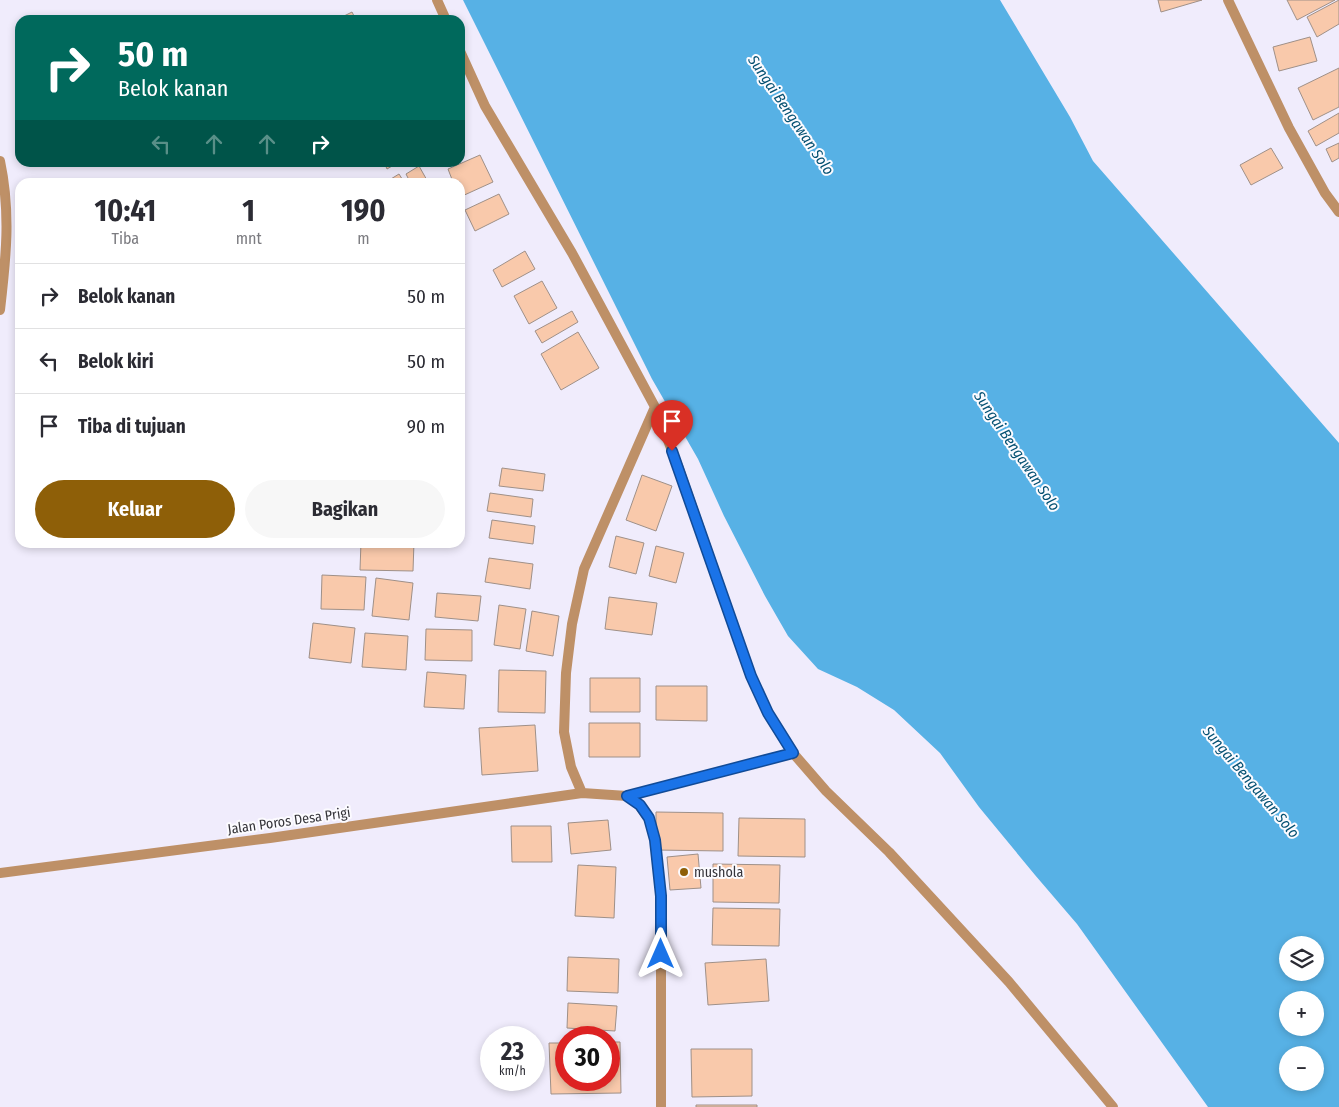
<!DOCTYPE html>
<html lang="id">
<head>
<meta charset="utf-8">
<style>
	:root { --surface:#fff; --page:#f7f7f7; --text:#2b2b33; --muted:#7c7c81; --line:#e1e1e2; --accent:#8e5f08 }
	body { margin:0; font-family:"Fira Sans Condensed",sans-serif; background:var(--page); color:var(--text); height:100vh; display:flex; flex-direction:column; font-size:19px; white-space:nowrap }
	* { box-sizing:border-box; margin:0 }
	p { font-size:16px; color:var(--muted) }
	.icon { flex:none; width:28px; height:28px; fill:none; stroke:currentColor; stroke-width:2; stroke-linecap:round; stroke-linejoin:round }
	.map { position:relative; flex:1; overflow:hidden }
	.sheet { position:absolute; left:15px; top:178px; width:450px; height:370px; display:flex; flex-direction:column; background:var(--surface); border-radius:15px; box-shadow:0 2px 8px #0003 }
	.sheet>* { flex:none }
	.hud { position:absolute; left:15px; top:15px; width:450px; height:152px; border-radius:15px; box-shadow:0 2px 8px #0003; background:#00695c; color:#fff; overflow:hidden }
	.fabs { position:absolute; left:1279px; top:936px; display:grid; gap:10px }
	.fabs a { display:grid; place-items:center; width:45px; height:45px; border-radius:50%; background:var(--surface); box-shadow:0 2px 8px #0003; font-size:25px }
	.speed { position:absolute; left:480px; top:1026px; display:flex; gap:10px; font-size:25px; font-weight:700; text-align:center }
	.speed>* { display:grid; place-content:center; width:65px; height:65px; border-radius:50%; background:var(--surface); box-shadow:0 2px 8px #0003; line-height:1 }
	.speed small { font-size:12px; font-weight:400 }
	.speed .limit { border:8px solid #d22; background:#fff; color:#111 }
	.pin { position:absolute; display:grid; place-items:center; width:42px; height:42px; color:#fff; margin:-51px -21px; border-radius:50% 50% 50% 0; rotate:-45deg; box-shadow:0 0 5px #0007 }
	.pin .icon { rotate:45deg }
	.me { position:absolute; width:55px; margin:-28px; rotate:0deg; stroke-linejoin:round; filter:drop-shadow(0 0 4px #0008) }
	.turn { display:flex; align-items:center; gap:18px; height:105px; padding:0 20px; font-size:22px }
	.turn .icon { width:65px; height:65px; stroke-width:2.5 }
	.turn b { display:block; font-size:35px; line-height:42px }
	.lanes { display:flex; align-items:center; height:48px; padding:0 20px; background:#0003; justify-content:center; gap:25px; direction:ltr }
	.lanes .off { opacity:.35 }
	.eta { display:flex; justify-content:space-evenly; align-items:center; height:85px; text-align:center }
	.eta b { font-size:30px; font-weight:700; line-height:35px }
	.primary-button { display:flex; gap:10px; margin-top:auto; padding:10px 20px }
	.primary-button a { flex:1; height:58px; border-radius:30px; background:var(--accent); color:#fff; font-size:20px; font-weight:700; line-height:58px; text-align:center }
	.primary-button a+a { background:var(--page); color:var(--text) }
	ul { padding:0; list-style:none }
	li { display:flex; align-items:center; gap:15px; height:65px; padding:0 20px; border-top:1px solid var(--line) }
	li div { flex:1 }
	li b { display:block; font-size:19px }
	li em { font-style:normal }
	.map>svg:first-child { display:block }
</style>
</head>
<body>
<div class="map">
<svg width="1339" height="1107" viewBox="0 0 1339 1107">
	<rect width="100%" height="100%" fill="#f0ecfc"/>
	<path fill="#57b1e5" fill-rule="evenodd" d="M 463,0 L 1000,0 L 1070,117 L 1093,161 L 1339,443 L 1339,1107 L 1208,1107 L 1077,924 L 1035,875 L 979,807 L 940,753 L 894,710 L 857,687 L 818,669 L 788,636 L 765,596 L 724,516 L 698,459 L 652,379 ZM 1288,945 L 1315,945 L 1315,972 L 1288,972 ZM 1288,1000 L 1315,1000 L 1315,1028 L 1288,1028 ZM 1288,1055 L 1315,1055 L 1315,1082 L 1288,1082 Z"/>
	<path fill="#f9c9ab" stroke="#9f9088" d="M 1158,0 L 1202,0 L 1161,12 Z
		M 1287,0 L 1335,0 L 1297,20 Z
		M 1339,0 L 1339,24 L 1317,37 L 1307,17 Z
		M 352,12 L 356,20 L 336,20 Z
		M 1310,37 L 1317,61 L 1279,71 L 1273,47 Z
		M 1339,68 L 1339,107 L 1313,120 L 1298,88 Z
		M 1339,113 L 1339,133 L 1316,146 L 1308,131 Z
		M 1339,143 L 1339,158 L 1332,162 L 1326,149 Z
		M 1271,148 L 1283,168 L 1251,185 L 1240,165 Z
		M 480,155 L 493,182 L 460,197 L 460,182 L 453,182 L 448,169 Z
		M 384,162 L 399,162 L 387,169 Z
		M 419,166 L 428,182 L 410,182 L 406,174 Z
		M 399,174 L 404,182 L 386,182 Z
		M 499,194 L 509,214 L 475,231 L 465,210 Z
		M 525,251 L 535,269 L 502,287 L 493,270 Z
		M 542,281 L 557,308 L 529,324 L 514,296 Z
		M 572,311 L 578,322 L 542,343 L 535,331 Z
		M 578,332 L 599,368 L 561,390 L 541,354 Z
		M 502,468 L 545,474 L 543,491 L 499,486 Z
		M 642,475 L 672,486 L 656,531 L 626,520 Z
		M 490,493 L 533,499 L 531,517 L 487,511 Z
		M 492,520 L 535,526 L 533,544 L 489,538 Z
		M 616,536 L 644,543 L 636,574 L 609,567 Z
		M 361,542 L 414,542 L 413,571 L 360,570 Z
		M 656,546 L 684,553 L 676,583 L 649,576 Z
		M 489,558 L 533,564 L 530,589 L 485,582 Z
		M 322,575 L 366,577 L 364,610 L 321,609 Z
		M 376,578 L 413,583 L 409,620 L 372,616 Z
		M 437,593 L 481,596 L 478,621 L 435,617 Z
		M 609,597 L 657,603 L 652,635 L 605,629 Z
		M 499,605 L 526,609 L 520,649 L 494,645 Z
		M 532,611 L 559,616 L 553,656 L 526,651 Z
		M 313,623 L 355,628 L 351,663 L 309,658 Z
		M 426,629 L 472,630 L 472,661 L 425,660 Z
		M 365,633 L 408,636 L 406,670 L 362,667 Z
		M 499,670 L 546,671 L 545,713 L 498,712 Z
		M 427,672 L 466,675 L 464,709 L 424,707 Z
		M 590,678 L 640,678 L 640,712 L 590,712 Z
		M 656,686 L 707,686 L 707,721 L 656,720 Z
		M 589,723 L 640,723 L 640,757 L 589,757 Z
		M 535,725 L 538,771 L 482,775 L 479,728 Z
		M 656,812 L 723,813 L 723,851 L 656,850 Z
		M 739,818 L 805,819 L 805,857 L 738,856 Z
		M 608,820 L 611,850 L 571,854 L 568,823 Z
		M 511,826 L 551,826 L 552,862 L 512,862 Z
		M 698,854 L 701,888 L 670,890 L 667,857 Z
		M 713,864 L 780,865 L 779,903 L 713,902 Z
		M 578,865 L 616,867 L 614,918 L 575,916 Z
		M 713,908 L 780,909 L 779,946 L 712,945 Z
		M 568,957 L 619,959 L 618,993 L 567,991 Z
		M 766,959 L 769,1001 L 708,1005 L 705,963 Z
		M 568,1003 L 617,1006 L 615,1031 L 567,1028 Z
		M 609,1042 L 620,1042 L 621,1093 L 551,1094 L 549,1043 L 566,1043 L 566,1080 L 609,1080 Z
		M 691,1049 L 752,1049 L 752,1096 L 692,1097 Z
		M 696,1105 L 757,1105 L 757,1107 L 696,1107 Z"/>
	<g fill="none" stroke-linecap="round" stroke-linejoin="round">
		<path stroke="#be9067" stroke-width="10" d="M 437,0 L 446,20
			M 1228,0 L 1289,128 L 1325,193 L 1339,212
			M 460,51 L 485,106 L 572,253 L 655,407 L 678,466 L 751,676 L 768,713 L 793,753 L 826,791 L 889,852 L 1009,982 L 1113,1107
			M 0,161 C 11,213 6,258 0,310
			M 582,793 L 571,767 L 564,732 L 566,673 L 572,624 L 584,569 L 655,407
			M 627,796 L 639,805 L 649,819 L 655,840 L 661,896 L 661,1107
			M 0,873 L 270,838 L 582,793 L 627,796 L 793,753"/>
	</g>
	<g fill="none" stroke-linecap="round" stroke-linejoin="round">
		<g stroke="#114b97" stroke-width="12">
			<path id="route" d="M 661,954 L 661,896 L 655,840 L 649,818 L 640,805 L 627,796 L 793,753 L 768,713 L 751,676 L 672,451"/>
		</g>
		<use href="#route" stroke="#1a73e8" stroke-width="9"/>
	</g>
	<circle fill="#8e5f08" stroke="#fcfbff" stroke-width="2" cx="684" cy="872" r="5"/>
	<g text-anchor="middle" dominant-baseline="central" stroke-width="4" stroke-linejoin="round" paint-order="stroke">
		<g font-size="14" fill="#35343a" stroke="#fcfbff">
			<text transform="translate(289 821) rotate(-8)">Jalan Poros Desa Prigi</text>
		</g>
		<g font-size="14" fill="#35343a" stroke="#fcfbff" text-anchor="start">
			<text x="694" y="872">mushola</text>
		</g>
		<g font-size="15" font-style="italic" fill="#045072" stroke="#fcfbff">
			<text transform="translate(791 115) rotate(56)">Sungai Bengawan Solo</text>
			<text transform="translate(1017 451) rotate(56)">Sungai Bengawan Solo</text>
			<text transform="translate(1251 782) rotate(50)">Sungai Bengawan Solo</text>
		</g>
	</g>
</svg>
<div class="fabs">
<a><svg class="icon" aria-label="layers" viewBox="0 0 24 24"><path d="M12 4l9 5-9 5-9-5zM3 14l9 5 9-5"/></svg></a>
<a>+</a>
<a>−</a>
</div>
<div class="speed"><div>23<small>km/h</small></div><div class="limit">30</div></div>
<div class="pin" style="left:672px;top:451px;background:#d93025"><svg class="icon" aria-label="arrive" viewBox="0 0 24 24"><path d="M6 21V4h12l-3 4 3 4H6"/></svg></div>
<svg class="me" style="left:661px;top:954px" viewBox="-20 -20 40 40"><path d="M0-17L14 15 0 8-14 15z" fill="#1a73e8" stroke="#fff" stroke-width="4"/></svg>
<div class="hud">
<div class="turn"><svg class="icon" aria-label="right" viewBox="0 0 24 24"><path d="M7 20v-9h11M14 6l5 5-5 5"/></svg><div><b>50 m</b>Belok kanan</div></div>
<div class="lanes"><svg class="icon off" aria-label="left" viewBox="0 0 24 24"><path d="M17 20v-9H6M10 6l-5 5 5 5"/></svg><svg class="icon off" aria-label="ahead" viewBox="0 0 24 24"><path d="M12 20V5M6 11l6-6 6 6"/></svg><svg class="icon off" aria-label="ahead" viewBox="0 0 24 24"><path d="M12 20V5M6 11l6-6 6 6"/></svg><svg class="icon" aria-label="right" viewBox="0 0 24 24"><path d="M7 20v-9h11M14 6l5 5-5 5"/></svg></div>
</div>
<section class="sheet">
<div class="eta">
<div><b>10:41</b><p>Tiba</p></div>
<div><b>1</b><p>mnt</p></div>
<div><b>190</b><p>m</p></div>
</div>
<ul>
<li><svg class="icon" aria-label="right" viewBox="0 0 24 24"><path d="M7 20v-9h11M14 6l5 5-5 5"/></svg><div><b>Belok kanan</b></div><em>50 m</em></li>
<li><svg class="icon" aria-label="left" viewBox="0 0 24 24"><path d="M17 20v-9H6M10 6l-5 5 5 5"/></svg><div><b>Belok kiri</b></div><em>50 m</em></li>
<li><svg class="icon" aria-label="arrive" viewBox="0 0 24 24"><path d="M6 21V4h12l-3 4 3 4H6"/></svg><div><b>Tiba di tujuan</b></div><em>90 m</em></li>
</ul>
<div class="primary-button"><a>Keluar</a><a>Bagikan</a></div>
</section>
</div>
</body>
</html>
